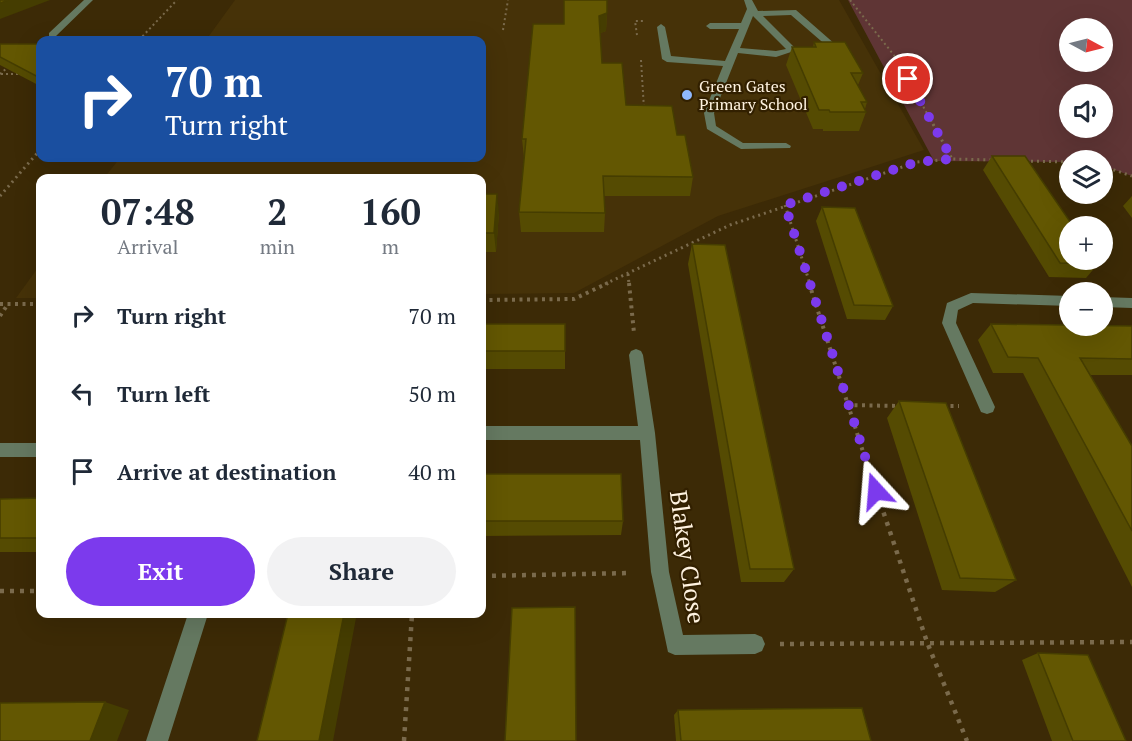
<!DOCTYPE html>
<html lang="en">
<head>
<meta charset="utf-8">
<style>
	:root { --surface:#fff; --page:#f2f2f3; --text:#1f2937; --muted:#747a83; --accent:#7c3aed }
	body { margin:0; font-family:"PT Serif",serif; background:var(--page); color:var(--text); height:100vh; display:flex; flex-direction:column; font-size:22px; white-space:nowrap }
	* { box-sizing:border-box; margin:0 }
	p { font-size:20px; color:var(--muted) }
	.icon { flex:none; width:33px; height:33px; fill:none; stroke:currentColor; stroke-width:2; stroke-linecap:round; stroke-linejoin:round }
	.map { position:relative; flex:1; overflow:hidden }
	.sheet { position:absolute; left:36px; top:174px; width:450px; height:444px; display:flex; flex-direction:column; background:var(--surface); border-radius:12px; box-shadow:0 6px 24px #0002 }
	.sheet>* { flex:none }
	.hud { position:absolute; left:36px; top:36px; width:450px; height:126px; border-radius:12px; box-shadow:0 6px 24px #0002; background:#1a4fa0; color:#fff; overflow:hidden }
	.needle { width:39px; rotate:97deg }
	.buttons { position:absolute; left:1059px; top:18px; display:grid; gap:12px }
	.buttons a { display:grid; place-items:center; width:54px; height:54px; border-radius:50%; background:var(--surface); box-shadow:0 6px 24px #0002; font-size:30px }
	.pin { position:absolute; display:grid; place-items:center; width:51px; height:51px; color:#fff; margin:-26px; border:3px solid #fff; border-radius:50%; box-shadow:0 2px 6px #0007 }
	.me { position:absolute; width:66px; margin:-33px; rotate:341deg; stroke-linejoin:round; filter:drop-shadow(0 0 4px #0008) }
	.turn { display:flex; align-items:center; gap:21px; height:126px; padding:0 30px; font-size:27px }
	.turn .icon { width:78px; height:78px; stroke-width:2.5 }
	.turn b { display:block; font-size:42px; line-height:51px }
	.eta { display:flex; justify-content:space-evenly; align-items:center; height:102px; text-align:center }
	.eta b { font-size:36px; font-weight:800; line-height:42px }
	.primary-button { display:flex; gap:12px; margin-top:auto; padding:12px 30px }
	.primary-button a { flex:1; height:69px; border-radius:36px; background:var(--accent); color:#fff; font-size:24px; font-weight:800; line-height:69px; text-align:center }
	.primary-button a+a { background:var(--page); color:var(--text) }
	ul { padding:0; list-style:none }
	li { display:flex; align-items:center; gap:18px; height:78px; padding:0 30px }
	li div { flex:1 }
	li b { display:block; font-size:22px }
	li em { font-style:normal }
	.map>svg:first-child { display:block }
</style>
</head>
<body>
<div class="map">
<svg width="1132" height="741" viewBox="0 0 1132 741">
	<rect width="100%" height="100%" fill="#3c2a06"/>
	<path fill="#463208" d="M 235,0 L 839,0 L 924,150 L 718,216 L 574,293 L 482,294 L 482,178 L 104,178 L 120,158 L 482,158 L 482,40 L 206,40 Z
		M 40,265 L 40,298 L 16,298 Z"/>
	<path fill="#5f3535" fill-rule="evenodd" d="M 848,0 L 1132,0 L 1132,176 L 1103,166 L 1102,160 L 1070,160 L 1069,162 L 934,161 ZM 1070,28 L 1102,28 L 1102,62 L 1070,62 ZM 1070,94 L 1102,94 L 1102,128 L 1070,128 Z"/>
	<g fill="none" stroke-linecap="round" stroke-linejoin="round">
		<path stroke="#7a6a4c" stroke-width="2" stroke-dasharray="2 3" stroke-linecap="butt" d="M 850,0 L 897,59 L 934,126
			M 503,30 L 508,0
			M 637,35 L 635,21 L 643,21
			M 139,40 L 177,0
			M 641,60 L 644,109
			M 0,74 L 8,67
			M 1,74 L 20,74"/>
		<path stroke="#7a6a4c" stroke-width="3" stroke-dasharray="2 4" stroke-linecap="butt" d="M 933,124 L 952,159
			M 1025,161 L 1070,162
			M 1102,166 L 1132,176
			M 0,196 L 40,150
			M 785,205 L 810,284
			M 628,274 L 629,284
			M 605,284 L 730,225 L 917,162 L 952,159 L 994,160"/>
		<path stroke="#7a6a4c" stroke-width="4" stroke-dasharray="3 4.5" stroke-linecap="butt" d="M 629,283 L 634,333
			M 809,283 L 874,486
			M 482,300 L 574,299 L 608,283
			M 0,304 L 40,304
			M 0,316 L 8,304
			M 847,405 L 899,406
			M 943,406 L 959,406"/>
		<path stroke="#7a6a4c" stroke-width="4.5" stroke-dasharray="4 6" stroke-linecap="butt" d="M 874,484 L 927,642 L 967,741
			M 482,576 L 632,573
			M 0,591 L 40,591
			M 780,644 L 1132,642
			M 404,741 L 412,614"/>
		<path fill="#657961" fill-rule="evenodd" d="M 84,0 L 93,0 L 55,37 L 49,37 L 49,33 Z
			M 744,0 L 752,0 L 758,11 L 796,10 L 836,45 L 828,47 L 791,15 L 763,16 L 797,50 L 776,57 L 738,53 L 714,113 L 716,126 L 743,143 L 786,143 L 791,146 L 790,148 L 741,149 L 707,129 L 704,113 L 723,66 L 667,62 L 662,59 L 657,27 L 661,24 L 665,27 L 671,56 L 725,61 L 739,29 L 710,29 L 706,26 L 710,23 L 741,23 L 747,9 ZM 753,16 L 786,49 L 776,51 L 740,48 Z
			M 971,293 L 1070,296 L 1070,306 L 973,303 L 958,310 L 956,323 L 995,407 L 993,412 L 987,414 L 981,412 L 942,323 L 947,303 Z
			M 1102,297 L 1132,298 L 1132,308 L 1102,307 Z
			M 636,349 L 641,351 L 643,355 L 655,433 L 669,572 L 683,635 L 755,634 L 762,637 L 765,644 L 762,651 L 755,654 L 675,655 L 668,652 L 651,572 L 640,440 L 482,440 L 482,426 L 638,426 L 629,355 L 631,351 Z
			M 0,443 L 40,443 L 40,457 L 0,457 Z
			M 188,614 L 208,614 L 168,741 L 146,741 Z"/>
	</g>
	<path fill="#554b02" d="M 607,13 L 606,31 L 600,33 L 602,63 L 626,105 L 677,135 L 693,177 L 690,196 L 604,196 L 605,213 L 604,232 L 521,232 L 519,212 L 524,158 L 522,139 L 564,24 Z
		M 814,42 L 863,73 L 858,85 L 867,102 L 865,109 L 866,112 L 859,131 L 823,131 L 823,129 L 813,129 L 786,65 L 792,47 L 813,47 Z
		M 0,44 L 40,44 L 40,86 L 0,65 Z
		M 992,156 L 1098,264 L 1086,278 L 1049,277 L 983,170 Z
		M 482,194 L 499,213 L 496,252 L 482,252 Z
		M 1132,196 L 1132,218 L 1123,206 Z
		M 822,207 L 893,306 L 885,320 L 847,319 L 816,221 Z
		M 692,244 L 794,569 L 784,582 L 741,582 L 688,264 Z
		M 482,324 L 565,324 L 565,369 L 482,369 Z
		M 991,324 L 1132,326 L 1132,375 L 1090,375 L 1132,446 L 1132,587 L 1023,373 L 993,373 L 978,340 Z
		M 899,401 L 1016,580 L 995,592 L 942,590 L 887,418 Z
		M 482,474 L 623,521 L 621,535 L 482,536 Z
		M 40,498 L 40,552 L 0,552 L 0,499 Z
		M 1038,653 L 1126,741 L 1052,741 L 1022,660 Z
		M 678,710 L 871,741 L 676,741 L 674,715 Z"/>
	<path fill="#453d01" d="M 9,0 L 50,0 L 0,19 L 0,3 Z
		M 607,13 L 606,31 L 598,34 L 599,16 Z
		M 497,194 L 499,213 L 496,252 L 494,233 Z
		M 344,614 L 351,614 L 356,618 L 333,741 L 319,741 Z
		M 105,702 L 129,710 L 117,741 L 90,741 Z"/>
	<path fill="#635702" stroke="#453d01" stroke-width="1.5" d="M 0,0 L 9,0 L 0,3 Z
		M 564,0 L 607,0 L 607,13 L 599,16 L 602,63 L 622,63 L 626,105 L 672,106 L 677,135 L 685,135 L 693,177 L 603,176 L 605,213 L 519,212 L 526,139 L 522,139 L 533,24 L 564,24 Z
		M 814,42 L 845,42 L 863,73 L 851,73 L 867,102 L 861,102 L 866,112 L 830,112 L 829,110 L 819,110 L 792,47 L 816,47 Z
		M 0,44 L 40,44 L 40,78 L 0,57 Z
		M 992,156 L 1025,156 L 1073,226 L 1070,226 L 1070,260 L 1095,260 L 1098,264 L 1060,263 Z
		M 482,194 L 497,194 L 494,233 L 482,233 Z
		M 822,207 L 855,208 L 893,306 L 854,305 Z
		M 692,244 L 725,245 L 794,569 L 750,569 Z
		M 482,324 L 565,324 L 565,351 L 482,351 Z
		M 991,324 L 1132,326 L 1132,359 L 1080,358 L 1132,446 L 1132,531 L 1038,358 L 1008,357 Z
		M 899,401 L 946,403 L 1016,580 L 960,578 Z
		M 482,474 L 621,474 L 623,521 L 482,521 Z
		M 40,498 L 40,538 L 0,538 L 0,499 Z
		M 575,607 L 576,741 L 505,741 L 512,608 Z
		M 288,614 L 344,614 L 319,741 L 257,741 Z
		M 1038,653 L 1088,655 L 1126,741 L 1073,741 Z
		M 105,702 L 90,741 L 0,741 L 0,703 Z
		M 862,708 L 871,741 L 681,741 L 678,710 Z"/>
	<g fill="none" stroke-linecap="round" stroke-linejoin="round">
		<path stroke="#7c3aed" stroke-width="10" stroke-dasharray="0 18" d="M 876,491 L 785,205 L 917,162 L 952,159 L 908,79"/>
	</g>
	<circle fill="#8fb8fd" stroke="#322000" stroke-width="2" cx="687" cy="95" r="6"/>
	<g text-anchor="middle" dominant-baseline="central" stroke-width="4.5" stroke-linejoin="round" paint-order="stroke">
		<g font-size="16" fill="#fff3e0" stroke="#322000" text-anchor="start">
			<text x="699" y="86">Green Gates<tspan x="699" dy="18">Primary School</tspan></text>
		</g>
		<g font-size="24" fill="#fff3e0" stroke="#322000">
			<text transform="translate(688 557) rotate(82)">Blakey Close</text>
		</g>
	</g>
</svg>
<div class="buttons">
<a><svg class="needle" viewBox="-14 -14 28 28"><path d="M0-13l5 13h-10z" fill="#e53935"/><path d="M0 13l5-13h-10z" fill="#747a83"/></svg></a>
<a><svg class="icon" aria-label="sound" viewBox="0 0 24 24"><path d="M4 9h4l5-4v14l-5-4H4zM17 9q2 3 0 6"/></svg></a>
<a><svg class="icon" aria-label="layers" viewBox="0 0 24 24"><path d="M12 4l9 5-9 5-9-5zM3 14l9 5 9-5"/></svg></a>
<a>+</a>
<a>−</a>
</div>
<div class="pin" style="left:908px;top:79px;background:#d93025"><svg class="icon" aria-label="arrive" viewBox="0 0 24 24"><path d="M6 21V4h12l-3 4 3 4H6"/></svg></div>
<svg class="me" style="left:876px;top:491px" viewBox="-20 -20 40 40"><path d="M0-17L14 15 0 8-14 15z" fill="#7c3aed" stroke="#fff" stroke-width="4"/></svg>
<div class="hud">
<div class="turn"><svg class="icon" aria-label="right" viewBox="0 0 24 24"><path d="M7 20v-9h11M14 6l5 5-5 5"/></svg><div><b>70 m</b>Turn right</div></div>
</div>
<section class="sheet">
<div class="eta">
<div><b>07:48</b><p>Arrival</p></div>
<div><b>2</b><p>min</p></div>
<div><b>160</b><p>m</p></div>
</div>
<ul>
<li><svg class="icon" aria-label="right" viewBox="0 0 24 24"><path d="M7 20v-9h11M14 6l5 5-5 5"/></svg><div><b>Turn right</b></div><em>70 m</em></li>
<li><svg class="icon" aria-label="left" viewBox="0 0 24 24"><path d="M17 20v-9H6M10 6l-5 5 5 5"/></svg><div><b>Turn left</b></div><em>50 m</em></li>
<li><svg class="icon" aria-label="arrive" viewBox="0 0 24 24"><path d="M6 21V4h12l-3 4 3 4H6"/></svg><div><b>Arrive at destination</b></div><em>40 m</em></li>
</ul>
<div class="primary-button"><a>Exit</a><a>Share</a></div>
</section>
</div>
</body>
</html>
